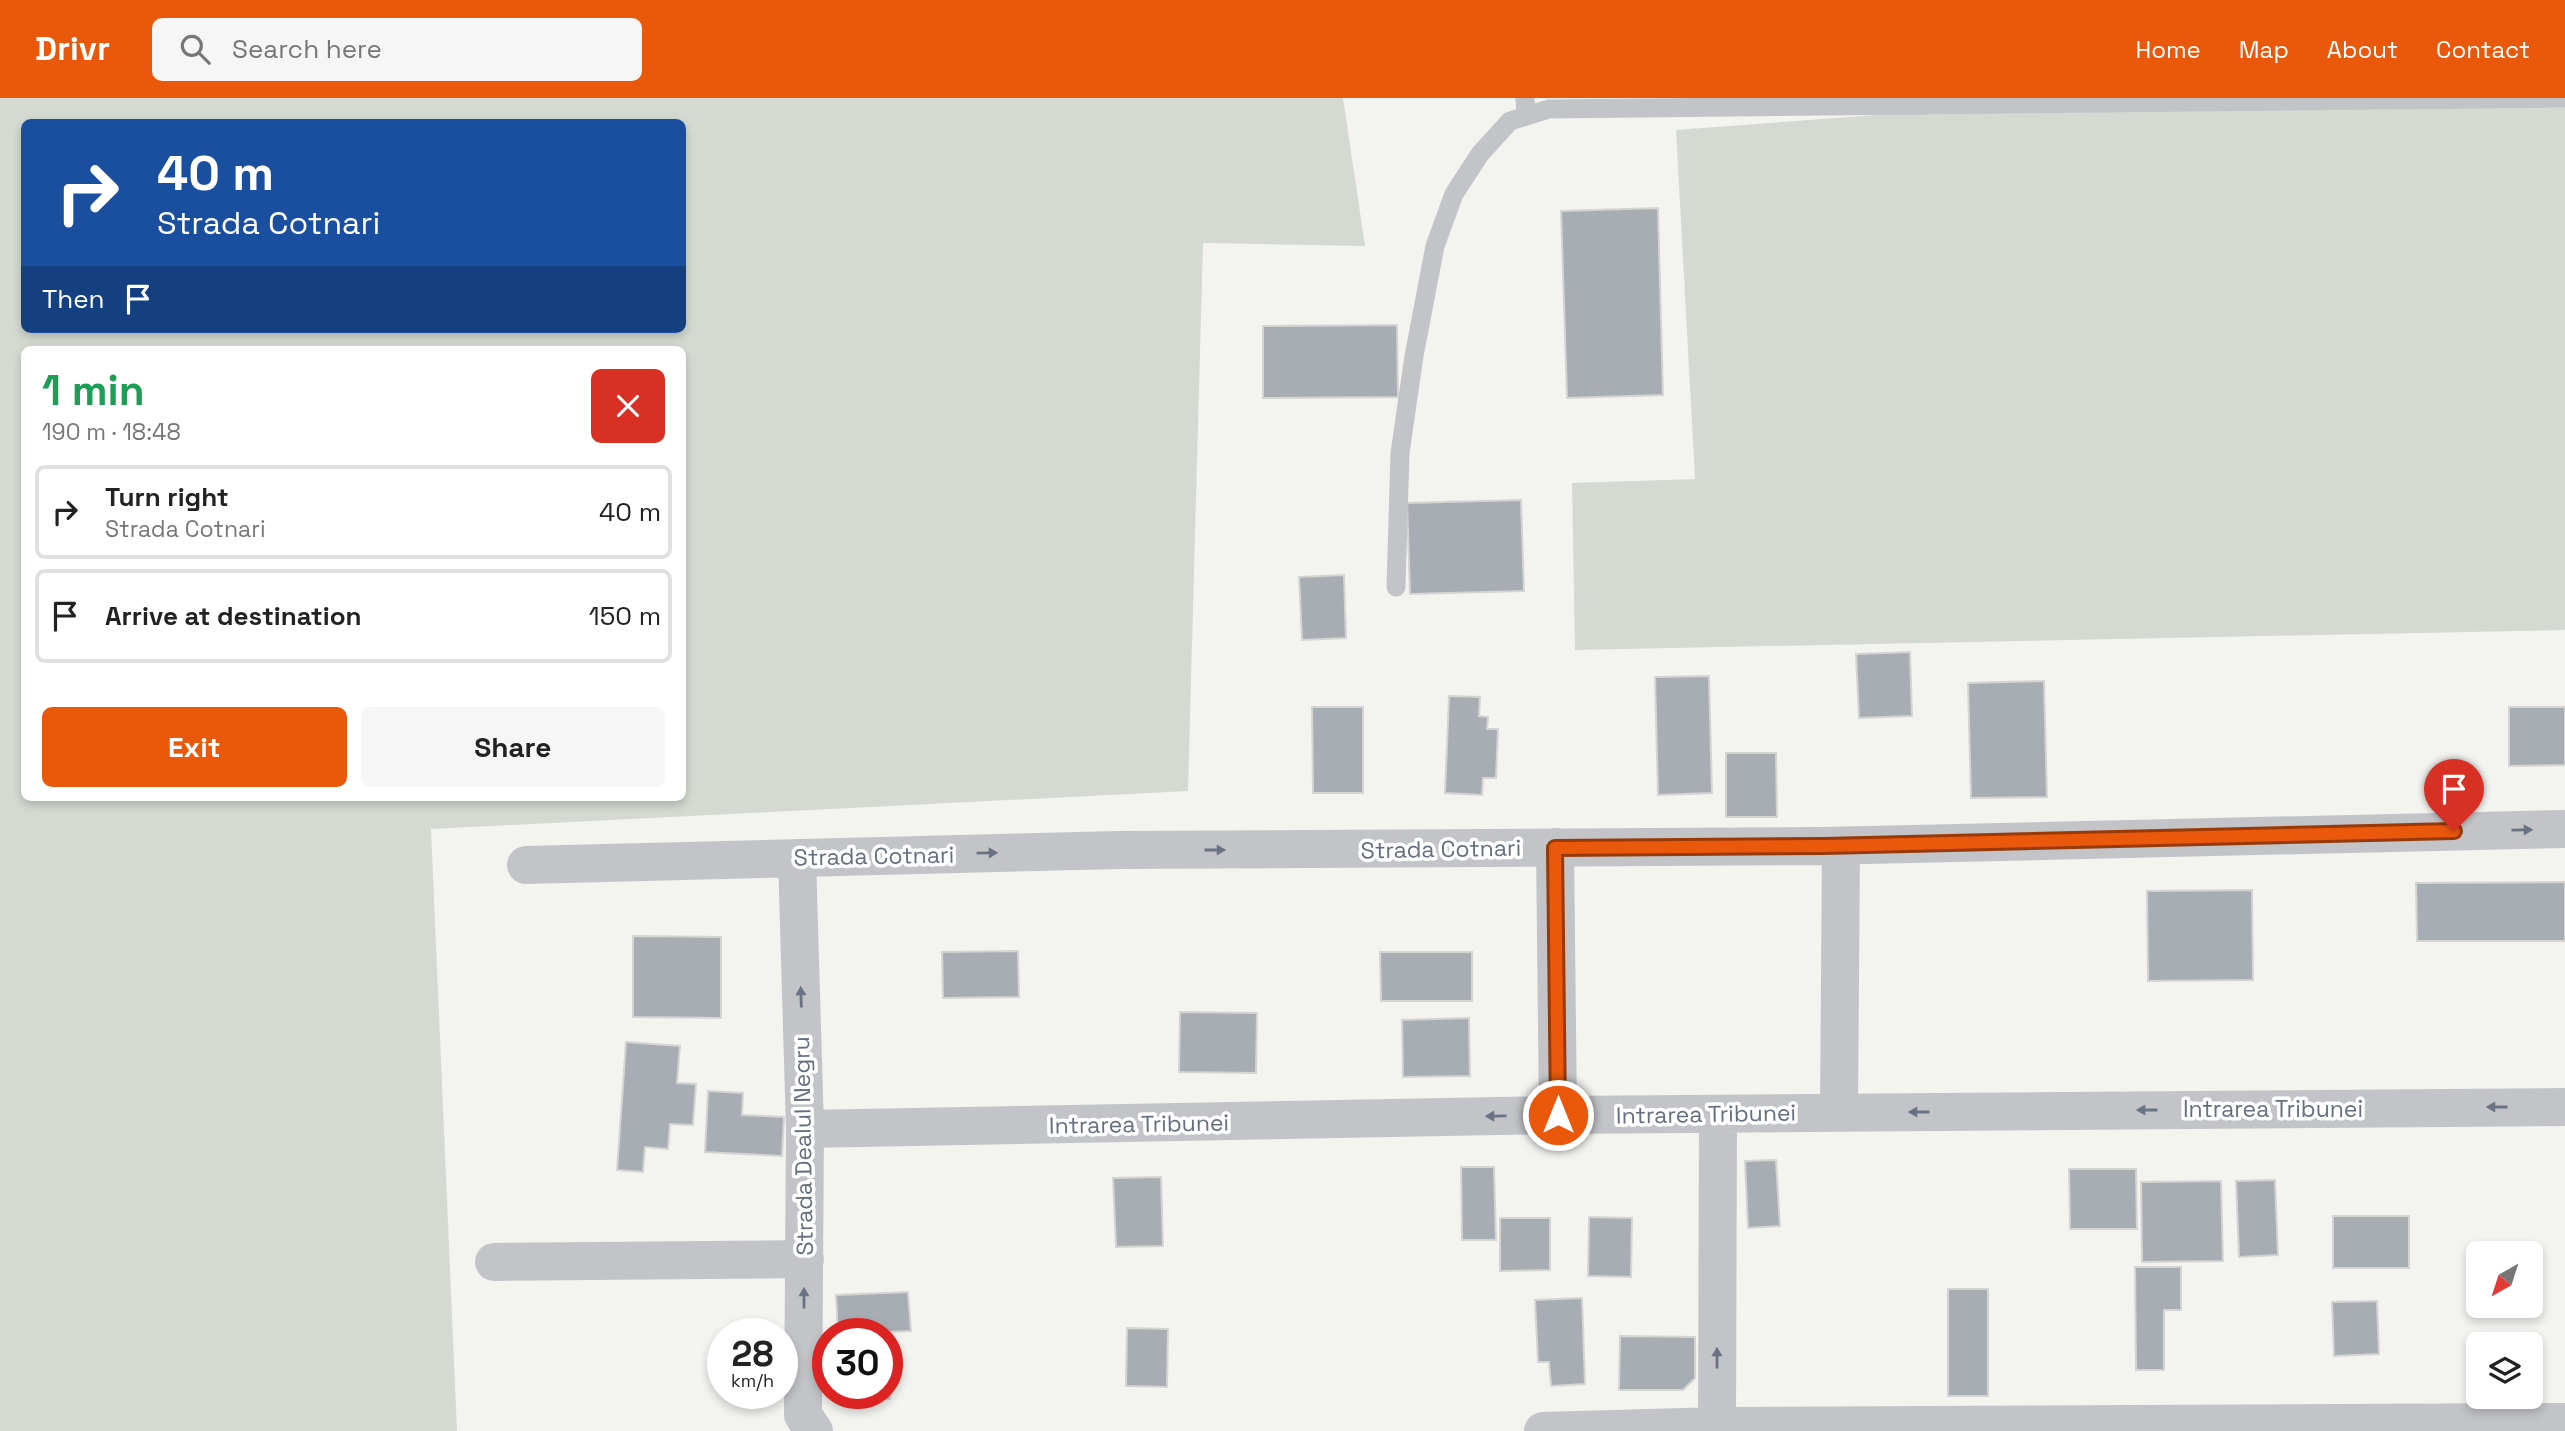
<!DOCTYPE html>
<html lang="en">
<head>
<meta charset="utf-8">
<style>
	:root { --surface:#fff; --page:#f6f6f6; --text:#222; --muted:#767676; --line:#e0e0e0; --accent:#ea580c }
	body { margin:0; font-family:"Space Grotesk",sans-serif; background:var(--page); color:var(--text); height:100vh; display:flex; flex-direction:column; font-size:26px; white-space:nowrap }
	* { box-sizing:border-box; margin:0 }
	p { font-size:23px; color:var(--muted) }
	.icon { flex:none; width:38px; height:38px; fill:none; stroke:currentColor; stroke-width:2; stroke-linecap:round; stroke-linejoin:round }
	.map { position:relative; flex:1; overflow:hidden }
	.panel { position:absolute; left:21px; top:248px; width:665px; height:455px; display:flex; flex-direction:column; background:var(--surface); border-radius:10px; box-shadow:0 4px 10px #0003 }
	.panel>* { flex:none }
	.guide { position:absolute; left:21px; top:21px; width:665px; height:214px; border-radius:10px; box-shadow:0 4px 10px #0003; background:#1a4fa0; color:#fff; overflow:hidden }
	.needle { width:46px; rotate:219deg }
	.fabs { position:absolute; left:2466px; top:1143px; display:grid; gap:14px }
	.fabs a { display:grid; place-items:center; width:77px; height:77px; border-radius:10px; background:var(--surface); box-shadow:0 4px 10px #0003; font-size:35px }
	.speed { position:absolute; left:707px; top:1220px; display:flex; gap:14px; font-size:35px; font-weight:700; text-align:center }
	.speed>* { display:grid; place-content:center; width:91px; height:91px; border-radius:50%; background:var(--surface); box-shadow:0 4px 10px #0003; line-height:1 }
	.speed small { font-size:18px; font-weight:400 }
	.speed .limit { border:10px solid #d22; background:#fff; color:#111 }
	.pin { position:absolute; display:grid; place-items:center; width:60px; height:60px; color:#fff; margin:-72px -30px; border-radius:50% 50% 50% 0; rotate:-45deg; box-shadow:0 0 7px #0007 }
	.pin .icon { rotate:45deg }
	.me { position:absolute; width:77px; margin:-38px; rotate:0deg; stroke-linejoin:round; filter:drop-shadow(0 0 5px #0008) }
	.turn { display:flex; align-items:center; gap:24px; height:147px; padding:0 21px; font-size:32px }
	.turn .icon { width:91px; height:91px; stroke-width:2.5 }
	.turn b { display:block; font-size:49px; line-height:60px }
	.then { display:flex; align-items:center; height:66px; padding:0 21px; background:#0003; gap:14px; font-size:26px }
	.round { display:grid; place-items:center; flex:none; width:74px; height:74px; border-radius:10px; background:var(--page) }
	.overview { display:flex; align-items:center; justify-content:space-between; height:119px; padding:0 21px }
	h1 { font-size:42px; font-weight:700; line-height:52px; color:#1e9e55 }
	.action { display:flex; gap:14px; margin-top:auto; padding:14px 21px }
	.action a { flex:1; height:80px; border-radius:10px; background:var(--accent); color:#fff; font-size:28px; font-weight:700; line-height:80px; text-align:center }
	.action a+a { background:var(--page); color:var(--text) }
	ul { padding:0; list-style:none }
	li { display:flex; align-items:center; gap:21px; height:94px; margin:0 14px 10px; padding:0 7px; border:4px solid var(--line); border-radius:10px }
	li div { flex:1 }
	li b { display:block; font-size:26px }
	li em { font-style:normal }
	header { display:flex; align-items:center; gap:42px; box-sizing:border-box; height:98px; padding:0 35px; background:var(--accent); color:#fff }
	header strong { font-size:33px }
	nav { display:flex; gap:38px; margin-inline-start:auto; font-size:24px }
	.search { width:490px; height:63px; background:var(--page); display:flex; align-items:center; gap:18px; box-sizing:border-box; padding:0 24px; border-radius:10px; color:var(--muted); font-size:26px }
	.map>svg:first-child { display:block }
</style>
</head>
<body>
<header>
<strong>Drivr</strong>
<div class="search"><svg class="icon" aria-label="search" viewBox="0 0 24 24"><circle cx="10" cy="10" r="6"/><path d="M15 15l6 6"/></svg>Search here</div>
<nav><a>Home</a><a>Map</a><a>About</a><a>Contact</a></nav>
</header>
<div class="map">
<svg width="2565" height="1333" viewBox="0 0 2565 1333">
	<rect width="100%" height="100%" fill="#f3f4f0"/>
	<path fill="#d4dad1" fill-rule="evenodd" d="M 0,0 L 1343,0 L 1365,148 L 1203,145 L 1188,693 L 431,731 L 457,1333 L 0,1333 ZM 24,24 L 682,24 L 682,231 L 24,231 ZM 24,252 L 682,252 L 682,700 L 24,700 Z
		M 2565,0 L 2565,532 L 1575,552 L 1572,385 L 1695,381 L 1676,32 L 2037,5 Z"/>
	<path fill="#a8adb4" stroke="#d4d5d3" stroke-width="2" d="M 1658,110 L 1663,297 L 1567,300 L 1561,113 Z
		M 1397,227 L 1398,299 L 1263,300 L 1263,228 Z
		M 1521,402 L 1524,493 L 1410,496 L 1407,405 Z
		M 1344,477 L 1346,540 L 1302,542 L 1299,479 Z
		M 1910,554 L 1912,618 L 1859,620 L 1856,556 Z
		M 1709,578 L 1712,695 L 1658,697 L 1655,579 Z
		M 2044,583 L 2047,699 L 1971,700 L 1968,585 Z
		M 1449,598 L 1480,599 L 1479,618 L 1488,619 L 1487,631 L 1498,631 L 1496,680 L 1483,680 L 1482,697 L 1445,695 Z
		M 1312,609 L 1363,609 L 1363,695 L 1313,695 Z
		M 2509,609 L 2565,609 L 2565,667 L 2509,668 Z
		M 1726,655 L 1776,655 L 1777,719 L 1726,719 Z
		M 2565,784 L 2565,843 L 2417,843 L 2416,785 Z
		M 2252,792 L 2253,882 L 2148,883 L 2147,793 Z
		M 633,838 L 721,839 L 721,920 L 633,919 Z
		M 1018,853 L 1019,899 L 943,900 L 942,854 Z
		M 1380,854 L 1472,854 L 1472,903 L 1381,903 Z
		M 1180,914 L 1257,915 L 1256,975 L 1179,974 Z
		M 1469,920 L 1470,978 L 1403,979 L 1402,922 Z
		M 626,944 L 680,948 L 677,985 L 696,986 L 693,1027 L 670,1026 L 668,1051 L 645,1049 L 643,1074 L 617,1072 Z
		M 708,993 L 743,995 L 742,1017 L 784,1019 L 782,1058 L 705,1054 Z
		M 1776,1062 L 1780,1128 L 1748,1130 L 1745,1063 Z
		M 1461,1069 L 1494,1069 L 1496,1142 L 1462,1142 Z
		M 2069,1071 L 2136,1071 L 2137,1131 L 2070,1131 Z
		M 1161,1079 L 1163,1148 L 1116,1149 L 1113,1080 Z
		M 2275,1082 L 2278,1157 L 2239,1159 L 2236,1083 Z
		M 2221,1083 L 2223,1163 L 2142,1164 L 2141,1084 Z
		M 2333,1118 L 2409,1118 L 2409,1170 L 2333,1170 Z
		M 1589,1119 L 1632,1120 L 1631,1179 L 1588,1178 Z
		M 1500,1120 L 1550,1120 L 1550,1172 L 1500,1173 Z
		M 2135,1169 L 2181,1169 L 2181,1212 L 2164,1212 L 2164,1272 L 2136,1272 Z
		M 1948,1191 L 1988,1191 L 1988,1298 L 1948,1298 Z
		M 908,1194 L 911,1233 L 838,1236 L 836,1197 Z
		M 1582,1200 L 1585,1286 L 1551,1288 L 1549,1264 L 1538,1264 L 1535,1202 Z
		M 2377,1203 L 2379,1256 L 2334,1258 L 2332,1204 Z
		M 1127,1230 L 1168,1231 L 1167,1289 L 1126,1288 Z
		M 1620,1238 L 1695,1239 L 1695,1280 L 1683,1292 L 1619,1292 Z
		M 887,1245 L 890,1301 L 842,1303 L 841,1295 L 887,1295 Z"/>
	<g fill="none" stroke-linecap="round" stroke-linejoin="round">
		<path stroke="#c2c4c8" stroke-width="19" d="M 1525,0 L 1526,18
			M 1396,489 L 1400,355 L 1414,258 L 1435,148 L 1454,96 L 1480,56 L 1510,23 L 1549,11 L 2562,0"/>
		<path stroke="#c2c4c8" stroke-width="38" d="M 1555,749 L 1558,1017
			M 797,760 L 805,1031 L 803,1317 L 814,1333
			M 526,767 L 1119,752 L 1823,748 L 2565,731
			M 1839,1014 L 1841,748
			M 805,1031 L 1558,1017 L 2565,1009
			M 494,1164 L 805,1161
			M 1717,1328 L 1718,1016
			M 1543,1333 L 1717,1328 L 2565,1324"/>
	</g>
	<defs><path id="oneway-solid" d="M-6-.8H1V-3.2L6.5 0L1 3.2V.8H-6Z" transform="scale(1.75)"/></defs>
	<g fill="#6a7383">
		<use href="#oneway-solid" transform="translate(2522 732) rotate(-1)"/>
		<use href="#oneway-solid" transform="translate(1215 752)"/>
		<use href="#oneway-solid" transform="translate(987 755) rotate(-1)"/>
		<use href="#oneway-solid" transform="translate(801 899) rotate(-92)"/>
		<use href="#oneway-solid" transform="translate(2497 1009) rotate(180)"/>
		<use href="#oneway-solid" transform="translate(2147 1012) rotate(180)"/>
		<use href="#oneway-solid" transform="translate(1919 1014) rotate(180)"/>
		<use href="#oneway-solid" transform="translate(1496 1018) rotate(179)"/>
		<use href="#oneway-solid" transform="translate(804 1200) rotate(-90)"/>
		<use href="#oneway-solid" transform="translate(1717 1260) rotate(-90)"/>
	</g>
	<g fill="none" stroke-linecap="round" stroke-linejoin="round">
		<g stroke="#983908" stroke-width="18">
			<path id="route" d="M 1558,1017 L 1555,750 L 1824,748 L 2454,733"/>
		</g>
		<use href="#route" stroke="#ea580c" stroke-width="12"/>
	</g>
	<g text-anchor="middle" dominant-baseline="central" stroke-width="7" stroke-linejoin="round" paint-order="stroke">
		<g font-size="23" fill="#656f7f" stroke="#fff">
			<text transform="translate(1441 751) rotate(-1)">Strada Cotnari</text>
			<text transform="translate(874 758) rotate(-1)">Strada Cotnari</text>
			<text x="2273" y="1011">Intrarea Tribunei</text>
			<text transform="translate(1706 1016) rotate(-1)">Intrarea Tribunei</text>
			<text transform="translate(1139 1026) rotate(-1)">Intrarea Tribunei</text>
			<text transform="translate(803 1048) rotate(-91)">Strada Dealul Negru</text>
		</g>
	</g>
</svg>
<div class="fabs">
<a><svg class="needle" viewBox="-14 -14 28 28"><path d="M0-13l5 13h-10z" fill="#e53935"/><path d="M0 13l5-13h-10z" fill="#767676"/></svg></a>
<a><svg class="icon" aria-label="layers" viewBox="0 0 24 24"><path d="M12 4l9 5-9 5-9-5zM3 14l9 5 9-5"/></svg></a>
</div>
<div class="speed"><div>28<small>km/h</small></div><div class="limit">30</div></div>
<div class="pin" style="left:2454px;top:733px;background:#d93025"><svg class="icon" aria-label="arrive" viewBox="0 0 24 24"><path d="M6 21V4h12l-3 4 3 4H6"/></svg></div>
<svg class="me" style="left:1558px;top:1017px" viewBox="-20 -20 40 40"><circle r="17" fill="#ea580c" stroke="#fff" stroke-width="3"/><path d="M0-11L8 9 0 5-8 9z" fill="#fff"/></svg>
<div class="guide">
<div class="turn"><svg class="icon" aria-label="right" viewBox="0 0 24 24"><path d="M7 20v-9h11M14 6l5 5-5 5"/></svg><div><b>40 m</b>Strada Cotnari</div></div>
<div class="then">Then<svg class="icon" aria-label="arrive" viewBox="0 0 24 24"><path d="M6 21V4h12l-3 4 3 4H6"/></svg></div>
</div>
<section class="panel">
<div class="overview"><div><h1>1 min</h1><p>190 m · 18:48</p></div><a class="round" style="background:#d93025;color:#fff"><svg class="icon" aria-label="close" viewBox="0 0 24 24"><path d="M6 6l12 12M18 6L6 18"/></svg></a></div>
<ul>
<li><svg class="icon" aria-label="right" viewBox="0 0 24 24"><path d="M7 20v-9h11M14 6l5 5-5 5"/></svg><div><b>Turn right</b><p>Strada Cotnari</p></div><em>40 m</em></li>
<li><svg class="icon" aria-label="arrive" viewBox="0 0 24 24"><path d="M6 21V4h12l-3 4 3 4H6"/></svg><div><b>Arrive at destination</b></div><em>150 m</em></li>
</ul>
<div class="action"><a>Exit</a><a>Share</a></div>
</section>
</div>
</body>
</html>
